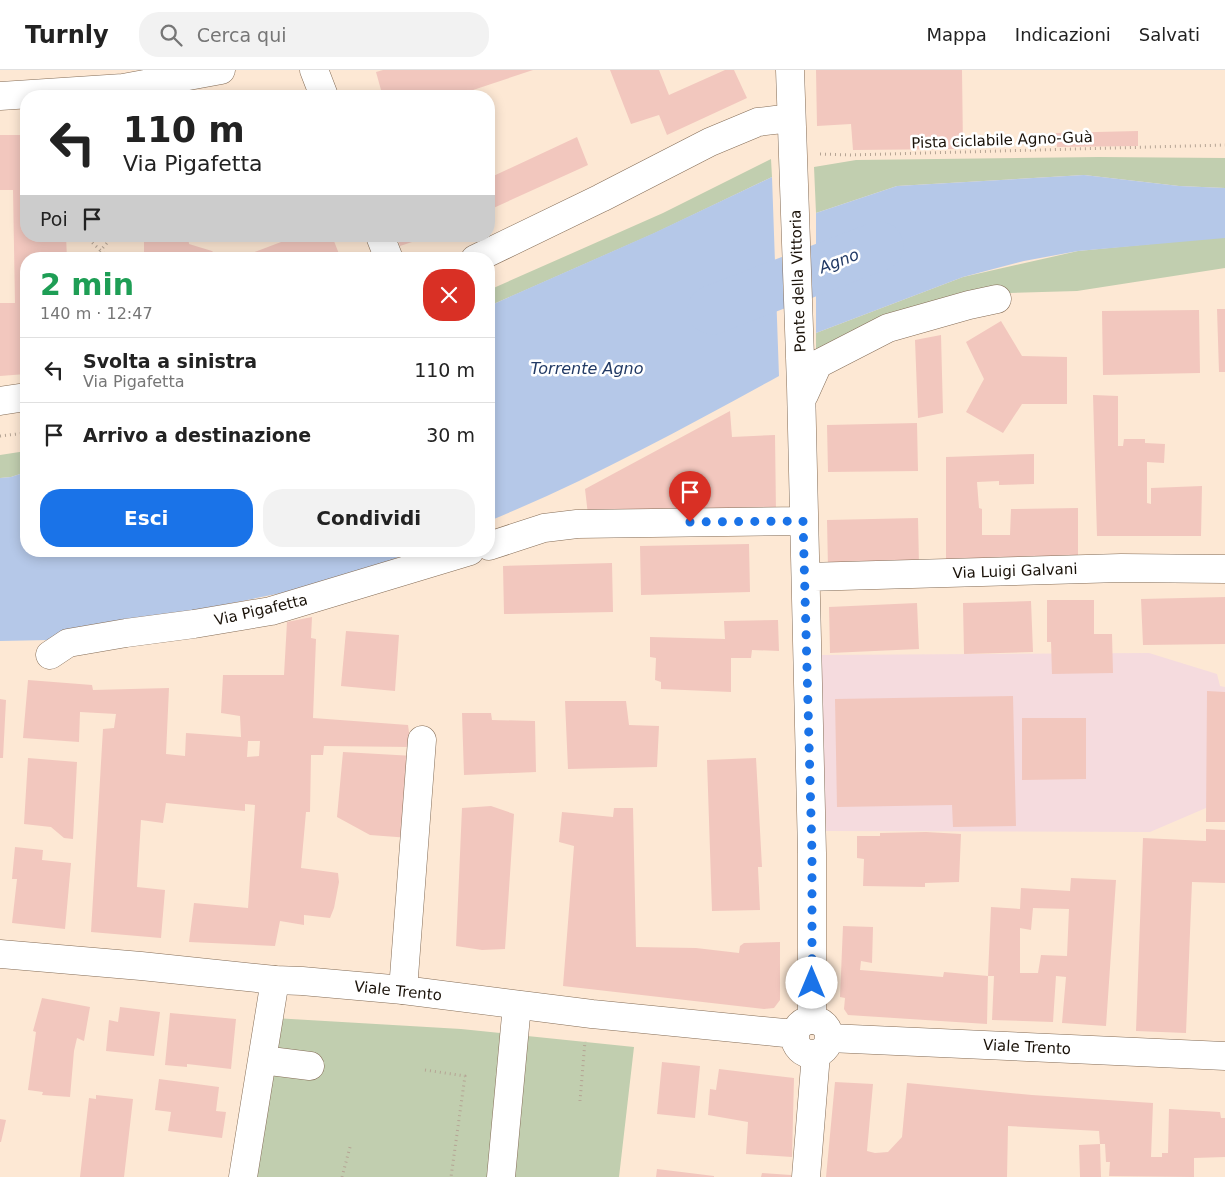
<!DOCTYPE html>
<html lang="it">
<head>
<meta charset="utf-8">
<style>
	:root { --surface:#fff; --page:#f2f2f2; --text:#222; --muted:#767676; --line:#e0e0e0; --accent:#1a73e8 }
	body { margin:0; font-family:"DejaVu Sans",sans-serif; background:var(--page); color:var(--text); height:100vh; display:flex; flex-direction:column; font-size:19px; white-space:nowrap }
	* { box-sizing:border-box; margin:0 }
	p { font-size:16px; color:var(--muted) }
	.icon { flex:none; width:28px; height:28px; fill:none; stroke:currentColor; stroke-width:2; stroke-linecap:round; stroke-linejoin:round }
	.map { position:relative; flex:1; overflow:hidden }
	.details { position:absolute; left:20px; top:182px; width:475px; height:305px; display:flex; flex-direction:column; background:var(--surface); border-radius:20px; box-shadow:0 2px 12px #0003 }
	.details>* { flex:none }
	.top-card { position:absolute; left:20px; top:20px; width:475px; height:152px; border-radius:20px; box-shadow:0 2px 12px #0003; background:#fff; color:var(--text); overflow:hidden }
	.pin { position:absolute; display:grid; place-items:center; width:42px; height:42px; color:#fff; margin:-51px -21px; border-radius:50% 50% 50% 0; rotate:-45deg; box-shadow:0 0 5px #0007 }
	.pin .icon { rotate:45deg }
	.me { position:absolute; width:55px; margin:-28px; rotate:0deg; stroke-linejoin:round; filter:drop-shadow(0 0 4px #0008) }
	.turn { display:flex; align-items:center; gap:18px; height:105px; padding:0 20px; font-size:22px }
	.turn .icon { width:65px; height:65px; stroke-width:2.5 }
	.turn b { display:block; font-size:35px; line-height:42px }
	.then { display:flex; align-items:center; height:48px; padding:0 20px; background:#0003; gap:10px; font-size:19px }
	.round { display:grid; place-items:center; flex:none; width:52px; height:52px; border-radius:20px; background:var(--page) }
	.summary { display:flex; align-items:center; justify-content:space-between; height:85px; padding:0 20px }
	h1 { font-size:30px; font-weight:600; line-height:38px; color:#1e9e55 }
	.primary-button { display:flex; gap:10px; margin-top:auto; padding:10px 20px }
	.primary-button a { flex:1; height:58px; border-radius:20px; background:var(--accent); color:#fff; font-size:20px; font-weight:600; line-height:58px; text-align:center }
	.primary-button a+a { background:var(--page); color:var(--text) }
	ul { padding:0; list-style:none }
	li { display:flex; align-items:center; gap:15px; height:65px; padding:0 20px; border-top:1px solid var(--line) }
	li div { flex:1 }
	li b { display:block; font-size:19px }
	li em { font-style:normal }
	header { display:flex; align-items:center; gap:30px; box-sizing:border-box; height:70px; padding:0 25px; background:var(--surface); border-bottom:1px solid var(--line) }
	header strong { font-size:24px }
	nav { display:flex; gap:28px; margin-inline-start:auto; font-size:18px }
	.search { width:350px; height:45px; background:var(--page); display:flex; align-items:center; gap:12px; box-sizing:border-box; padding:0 18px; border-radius:20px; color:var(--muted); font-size:19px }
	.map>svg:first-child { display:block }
</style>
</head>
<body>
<header>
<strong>Turnly</strong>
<div class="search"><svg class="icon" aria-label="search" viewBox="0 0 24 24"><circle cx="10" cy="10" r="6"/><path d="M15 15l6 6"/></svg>Cerca qui</div>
<nav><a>Mappa</a><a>Indicazioni</a><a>Salvati</a></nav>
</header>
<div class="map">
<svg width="1225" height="1107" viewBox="0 0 1225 1107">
	<rect width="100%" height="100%" fill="#fde8d4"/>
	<path fill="#f5dbde" d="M 1149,583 L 1217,604 L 1220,616 L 1225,617 L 1225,670 L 1220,732 L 1150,762 L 826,761 L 819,585 Z"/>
	<path fill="#c1ceaf" d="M 1099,87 L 1225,88 L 1225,118 L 1179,116 L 1084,105 L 897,116 L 816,143 L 814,97 L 856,90 Z
		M 771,89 L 772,107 L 655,163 L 489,236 L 489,220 L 663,143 Z
		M 1212,168 L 1225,168 L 1225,198 L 1077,221 L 979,224 L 816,285 L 816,263 L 963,207 L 1078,181 Z
		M 26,381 L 26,402 L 11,407 L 0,408 L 0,385 Z
		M 274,948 L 461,959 L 634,977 L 619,1107 L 249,1107 Z"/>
	<path fill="#b5c8e8" d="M 1084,105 L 1179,116 L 1225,118 L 1225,168 L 1078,181 L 1024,191 L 963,207 L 816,263 L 816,143 L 897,116 Z
		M 772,107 L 779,306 C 684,358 589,410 489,451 L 489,236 L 654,163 Z
		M 26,402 L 26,481 L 413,481 L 341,511 L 49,570 L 0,571 L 0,408 L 11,407 Z"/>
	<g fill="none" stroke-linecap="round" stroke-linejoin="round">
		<path stroke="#b5c8e8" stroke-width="49" d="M 712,240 L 879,176"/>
	</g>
	<path fill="#f2c7be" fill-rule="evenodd" d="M 383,0 L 533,0 L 455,26 L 362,26 L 381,20 L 376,2 Z
		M 610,0 L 659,0 L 669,25 L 725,0 L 734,0 L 747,28 L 667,65 L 659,45 L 631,54 Z
		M 816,0 L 962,0 L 963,79 L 853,80 L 851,54 L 817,56 Z
		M 1138,61 L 1138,76 L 1057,77 L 1056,63 Z
		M 0,65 L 26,65 L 26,166 L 66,166 L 67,189 L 26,189 L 26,304 L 0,306 L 0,233 L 15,233 L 13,120 L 0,120 Z
		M 577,67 L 588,95 L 489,140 L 489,108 Z
		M 144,166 L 188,166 L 189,174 L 212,181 L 220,189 L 144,189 Z
		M 288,166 L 332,166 L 341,189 L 236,189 L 289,169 Z
		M 397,166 L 427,166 L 427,167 L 400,176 Z
		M 1217,239 L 1225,239 L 1225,302 L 1219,302 Z
		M 1199,240 L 1200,303 L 1103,305 L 1102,241 Z
		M 1001,251 L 1022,286 L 1067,287 L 1067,334 L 1022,334 L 1003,363 L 966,342 L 984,309 L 966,272 Z
		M 941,265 L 943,343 L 918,348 L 915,270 Z
		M 1093,325 L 1118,326 L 1118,376 L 1123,376 L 1124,369 L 1145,369 L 1145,373 L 1165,374 L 1164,393 L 1147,392 L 1147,433 L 1151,434 L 1151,418 L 1202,416 L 1201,466 L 1097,466 Z
		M 730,341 L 732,367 L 775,365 L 776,443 L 588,445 L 585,419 Z
		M 917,353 L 918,401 L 828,402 L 827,355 Z
		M 1034,384 L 1034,414 L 999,415 L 999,411 L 977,412 L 979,438 L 982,439 L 982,465 L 1010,465 L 1011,439 L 1078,438 L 1078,491 L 946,495 L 946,387 Z
		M 918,448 L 919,495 L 828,498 L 827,450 Z
		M 749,474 L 750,522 L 641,525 L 640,476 Z
		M 612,493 L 613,542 L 504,544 L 503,496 Z
		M 1225,527 L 1225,574 L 1143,575 L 1141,529 Z
		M 1047,530 L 1094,530 L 1094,564 L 1112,564 L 1113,603 L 1052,604 L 1051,572 L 1047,572 Z
		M 1031,531 L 1033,582 L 964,584 L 963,533 Z
		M 917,533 L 919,579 L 830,583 L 829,537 Z
		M 312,547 L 311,568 L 316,569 L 313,648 L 408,655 L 411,677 L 324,676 L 323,685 L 311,685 L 310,742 L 306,742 L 301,798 L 338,803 L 339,812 L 334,838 L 330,848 L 304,845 L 304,855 L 280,851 L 275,876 L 189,872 L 194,833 L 248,838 L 255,735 L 245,734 L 245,741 L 166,733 L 163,753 L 141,750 L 137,817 L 165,820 L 161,868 L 91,862 L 103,659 L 114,658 L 116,644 L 80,642 L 79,672 L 23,668 L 28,610 L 92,615 L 93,620 L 169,618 L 166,684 L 185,686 L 186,663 L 241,667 L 240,646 L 221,643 L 223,605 L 284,605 L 287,552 ZM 248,671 L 260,671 L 259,686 L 247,687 Z
		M 778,550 L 779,581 L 752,580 L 751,588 L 731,588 L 731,622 L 661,619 L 661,612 L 655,610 L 656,588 L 650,587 L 650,567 L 725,569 L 724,551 Z
		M 346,561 L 399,565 L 395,621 L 341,616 Z
		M 1207,621 L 1225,622 L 1225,752 L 1206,752 Z
		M 1013,626 L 1016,756 L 953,757 L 952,735 L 837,737 L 835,629 Z
		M 0,629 L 6,630 L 3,688 L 0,688 Z
		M 565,631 L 626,631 L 629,655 L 659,656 L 657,697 L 568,699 Z
		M 462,643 L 491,643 L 492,650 L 535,651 L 536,702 L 464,705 Z
		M 1022,648 L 1086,648 L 1086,709 L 1022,710 Z
		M 343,682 L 414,686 L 410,768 L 370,765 L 337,747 Z
		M 28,688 L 77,692 L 73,769 L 64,768 L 51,757 L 24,754 Z
		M 756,688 L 762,797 L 758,797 L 760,840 L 712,841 L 707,690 Z
		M 491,736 L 514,744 L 505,879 L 482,880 L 456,876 L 462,738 Z
		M 614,738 L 633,738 L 636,877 L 696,878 L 739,883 L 740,876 L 744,873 L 780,872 L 780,930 L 774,938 L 764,939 L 563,916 L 574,776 L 559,772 L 562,742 L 613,747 Z
		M 1206,759 L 1225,760 L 1225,813 L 1192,812 L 1186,963 L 1136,961 L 1143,768 L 1206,771 Z
		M 926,762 L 961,764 L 959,812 L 925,813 L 925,817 L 863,816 L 864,789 L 857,788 L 857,766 L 880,766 L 880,763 Z
		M 15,777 L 43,780 L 42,790 L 71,793 L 65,859 L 12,853 L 17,809 L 12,809 Z
		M 1071,808 L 1116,810 L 1106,956 L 1062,953 L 1066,907 L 1056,906 L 1053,952 L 992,950 L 994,906 L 988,906 L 991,837 L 1020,839 L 1021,818 L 1070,821 ZM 1033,838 L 1069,839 L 1067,886 L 1041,885 L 1038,903 L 1020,903 L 1020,858 L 1031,860 Z
		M 843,856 L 873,857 L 872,893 L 861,891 L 860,900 L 943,907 L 944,902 L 988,906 L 987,954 L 848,945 L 844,939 L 845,928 L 840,927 Z
		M 42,928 L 90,937 L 84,971 L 77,968 L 74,981 L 70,1027 L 42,1025 L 43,1022 L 28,1020 L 36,962 L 33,961 Z
		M 120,937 L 160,942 L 154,986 L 106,981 L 109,950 L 118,952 Z
		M 170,943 L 236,949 L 231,999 L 187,994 L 187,997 L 165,995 Z
		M 662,992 L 700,996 L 695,1048 L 657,1044 Z
		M 719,999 L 794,1008 L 792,1087 L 746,1084 L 748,1052 L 708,1045 L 710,1019 L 716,1020 Z
		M 159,1009 L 219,1017 L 216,1041 L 226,1042 L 222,1068 L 168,1061 L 171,1042 L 155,1040 Z
		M 835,1012 L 873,1014 L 867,1081 L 875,1083 L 888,1082 L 902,1067 L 907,1013 L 1032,1025 L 1153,1033 L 1151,1087 L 1162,1087 L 1162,1083 L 1168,1083 L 1169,1039 L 1220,1042 L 1221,1048 L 1225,1048 L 1225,1087 L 1194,1088 L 1194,1107 L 1109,1106 L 1110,1092 L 1106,1092 L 1105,1074 L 1100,1074 L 1099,1061 L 1008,1056 L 1007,1107 L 826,1107 Z
		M 96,1025 L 133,1029 L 124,1107 L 80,1107 L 89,1028 L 96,1029 Z
		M 0,1049 L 6,1050 L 1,1072 L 0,1072 Z
		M 1100,1074 L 1101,1107 L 1080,1107 L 1079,1075 Z
		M 657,1099 L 714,1106 L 714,1107 L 656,1107 Z
		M 762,1103 L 791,1105 L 791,1107 L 761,1107 Z"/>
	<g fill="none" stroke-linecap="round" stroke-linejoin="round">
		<g stroke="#846c56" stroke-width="29">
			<path id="minor" d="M 314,0 L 324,26
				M 790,0 L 801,316 L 812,783 L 812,950
				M 0,26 L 123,18 L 221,0
				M 380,166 L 389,189
				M 475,189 L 601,128 L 710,72 L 758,52 L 791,48
				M 804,325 L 818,294 L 888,258 L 969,235 L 997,229
				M 0,331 L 26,327
				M 489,476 L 544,458 L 577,454 L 803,451
				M 806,507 L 1121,498 L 1225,499
				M 50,585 L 68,573 L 126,563 L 194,554 L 271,541 L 470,481
				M 403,920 L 422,670
				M 262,990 L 310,996
				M 243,1107 L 275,910
				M 501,1107 L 517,935
				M 806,1107 L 816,984"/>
		</g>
		<g stroke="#846c56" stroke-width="29">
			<path id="major" d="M 0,884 L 141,896 L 275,910 L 302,911 L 403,920 L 592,944 L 795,964
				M795 967a17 17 0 1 1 34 0a17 17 0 1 1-34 0Z
				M 829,968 L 1225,986"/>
		</g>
		<path stroke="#b5a494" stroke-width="3" stroke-dasharray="1 4" stroke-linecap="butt" d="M 820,84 L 850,85 L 1225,75
			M 85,166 L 110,189
			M 93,189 L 113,166
			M 0,366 L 26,363
			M 425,1000 L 465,1006 L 451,1107
			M 580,1031 L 585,971
			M 342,1107 L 350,1077"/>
		<use href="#minor" stroke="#fff" stroke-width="28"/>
		<use href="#major" stroke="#fff" stroke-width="28"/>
	</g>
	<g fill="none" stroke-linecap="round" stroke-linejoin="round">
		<path stroke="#1a73e8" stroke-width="9" stroke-dasharray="0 16.2" d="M 690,452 L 803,451 L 812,783 L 812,913"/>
	</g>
	<g text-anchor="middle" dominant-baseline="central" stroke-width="5" stroke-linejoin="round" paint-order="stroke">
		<g font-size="15" fill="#1a1209" stroke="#fff">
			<text transform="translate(1002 70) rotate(-2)">Pista ciclabile Agno-Guà</text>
			<text transform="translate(798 211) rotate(-92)">Ponte della Vittoria</text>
			<text transform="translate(1015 501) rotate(-2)">Via Luigi Galvani</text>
			<text transform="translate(261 540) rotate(-13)">Via Pigafetta</text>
			<text transform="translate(398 921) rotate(6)">Viale Trento</text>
			<text transform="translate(1027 977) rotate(3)">Viale Trento</text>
		</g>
		<g font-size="16" font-style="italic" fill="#223a65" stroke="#fff">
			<text transform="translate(839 191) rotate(-21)">Agno</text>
			<text x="587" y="298">Torrente Agno</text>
		</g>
	</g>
</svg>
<div class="pin" style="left:690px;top:452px;background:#d93025"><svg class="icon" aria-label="arrive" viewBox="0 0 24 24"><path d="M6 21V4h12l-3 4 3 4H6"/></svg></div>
<svg class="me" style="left:812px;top:913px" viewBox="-20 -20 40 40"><circle r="19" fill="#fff"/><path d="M0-13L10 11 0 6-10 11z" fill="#1a73e8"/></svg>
<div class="top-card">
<div class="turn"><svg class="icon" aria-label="left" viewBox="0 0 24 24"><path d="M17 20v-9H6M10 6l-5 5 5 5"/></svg><div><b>110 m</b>Via Pigafetta</div></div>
<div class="then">Poi<svg class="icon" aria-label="arrive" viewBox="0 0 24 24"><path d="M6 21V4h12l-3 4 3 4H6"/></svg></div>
</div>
<section class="details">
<div class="summary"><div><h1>2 min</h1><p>140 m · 12:47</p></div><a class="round" style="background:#d93025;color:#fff"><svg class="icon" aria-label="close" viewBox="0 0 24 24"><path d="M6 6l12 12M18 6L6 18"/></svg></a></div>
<ul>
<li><svg class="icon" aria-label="left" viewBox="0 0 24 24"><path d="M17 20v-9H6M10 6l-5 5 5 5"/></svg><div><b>Svolta a sinistra</b><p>Via Pigafetta</p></div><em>110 m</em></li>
<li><svg class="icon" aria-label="arrive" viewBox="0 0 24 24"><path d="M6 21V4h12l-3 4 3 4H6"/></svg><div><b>Arrivo a destinazione</b></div><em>30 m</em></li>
</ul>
<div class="primary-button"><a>Esci</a><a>Condividi</a></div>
</section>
</div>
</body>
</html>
